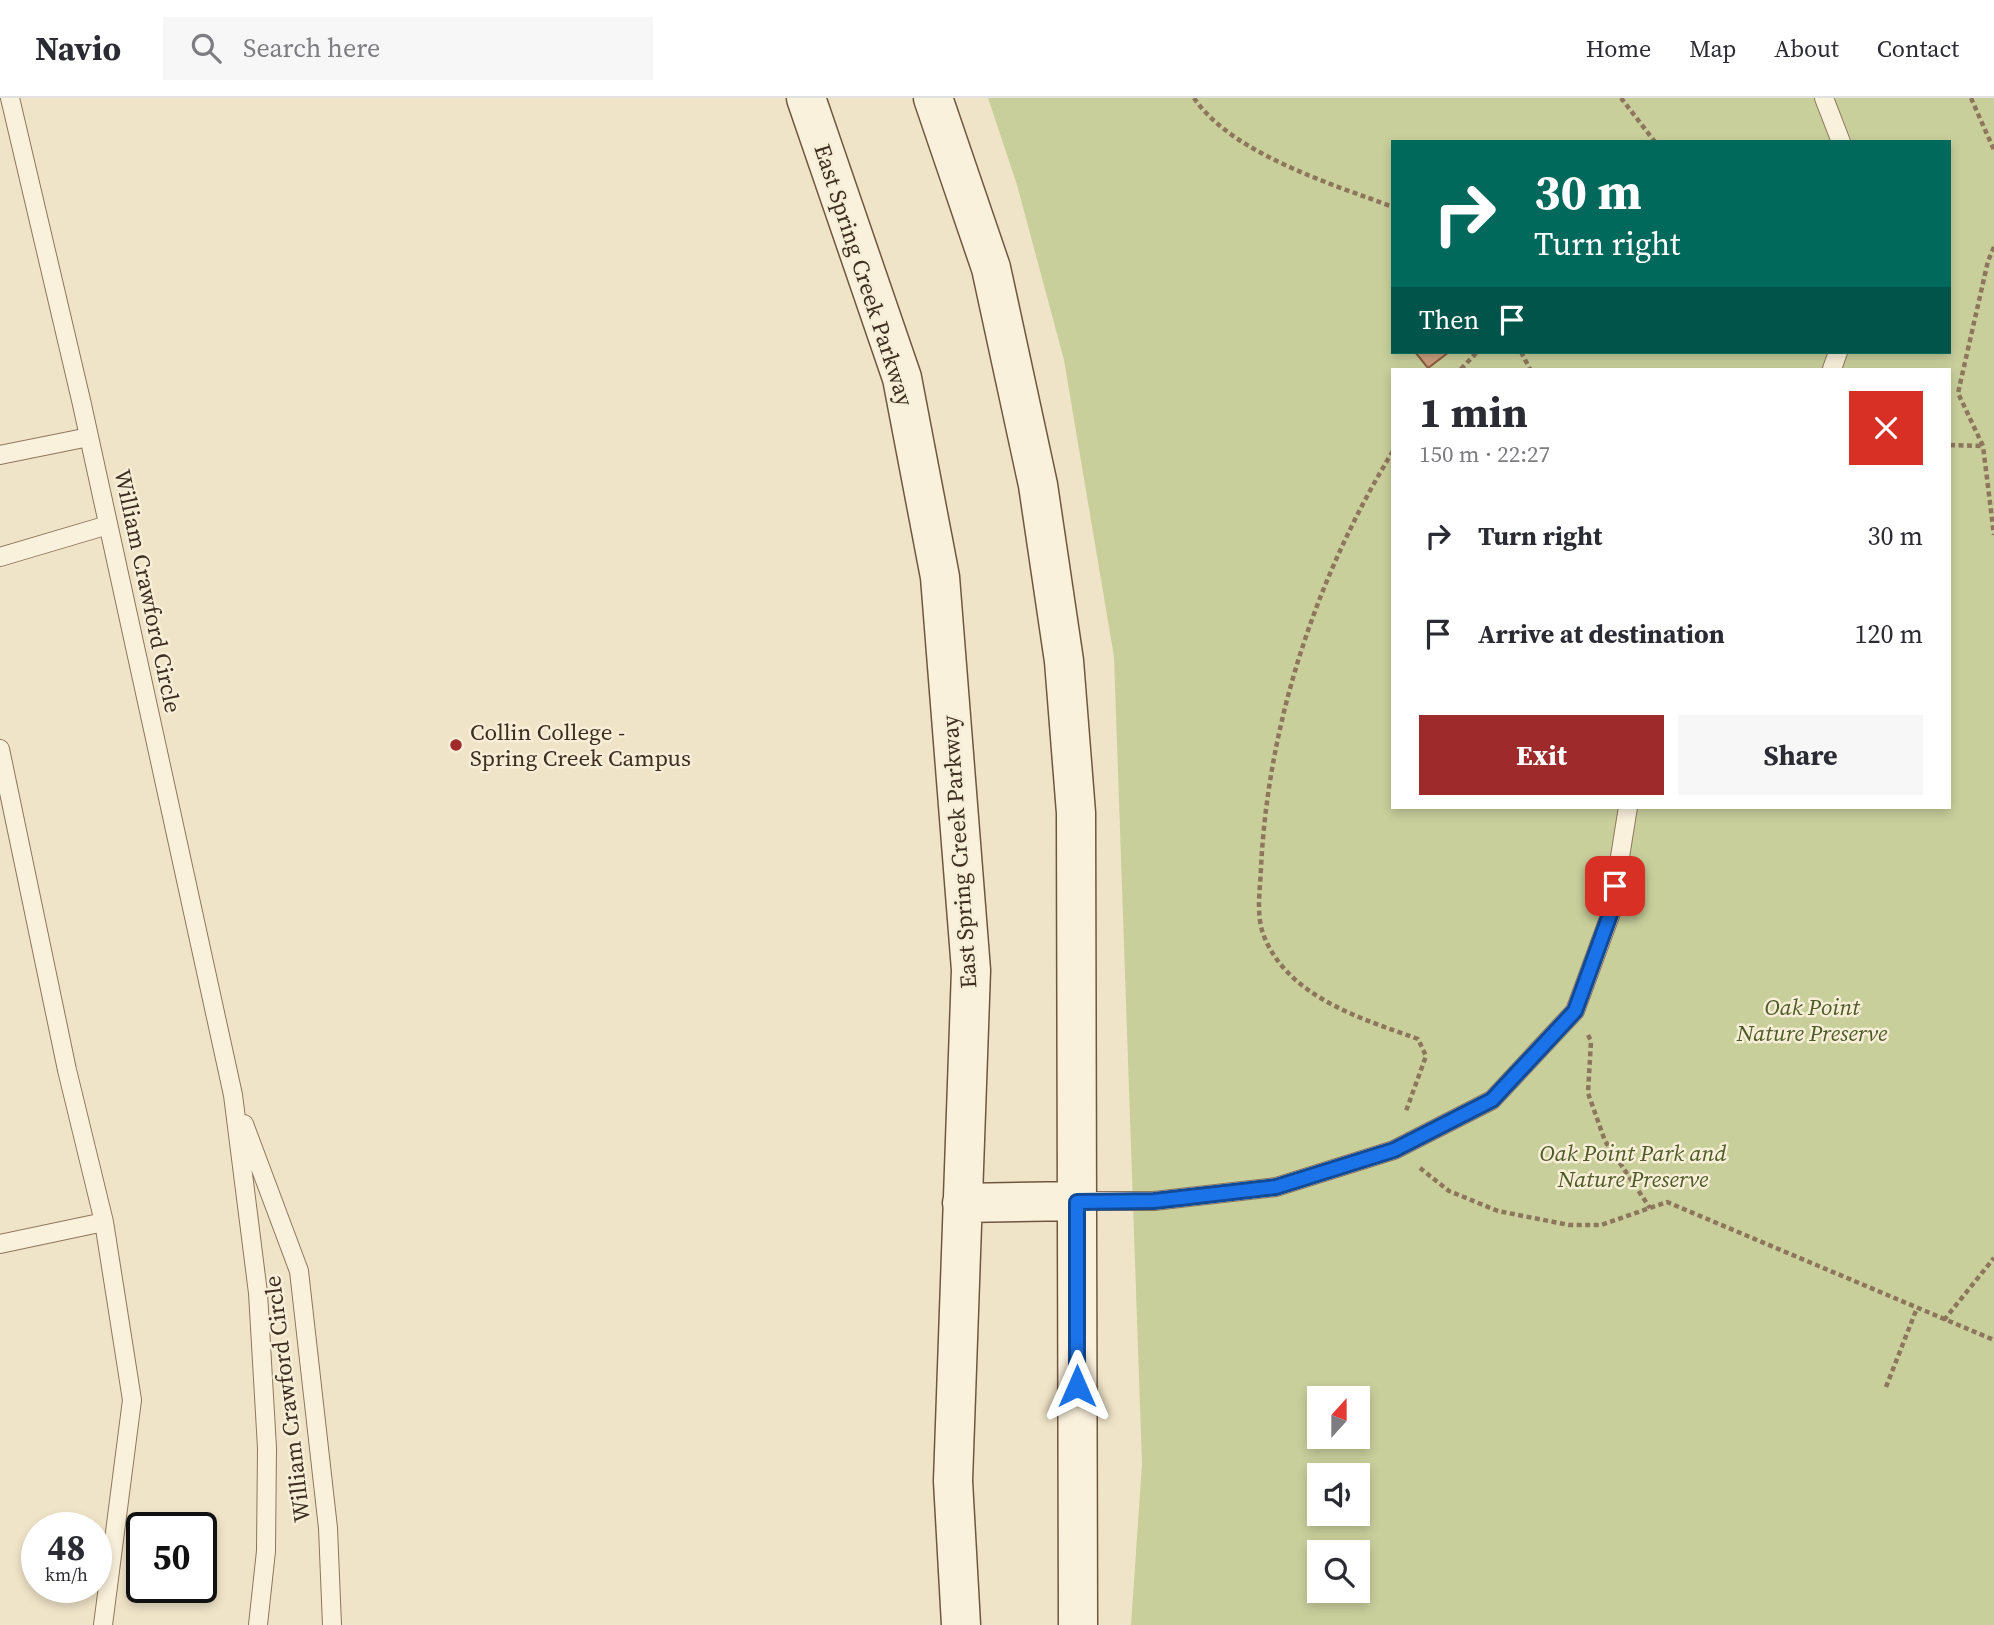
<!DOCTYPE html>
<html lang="en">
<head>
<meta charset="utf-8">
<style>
	:root { --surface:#fff; --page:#f7f7f7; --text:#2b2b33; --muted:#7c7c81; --line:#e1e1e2; --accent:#9e2a2b }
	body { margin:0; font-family:"Source Serif 4",serif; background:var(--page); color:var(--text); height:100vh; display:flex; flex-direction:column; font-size:26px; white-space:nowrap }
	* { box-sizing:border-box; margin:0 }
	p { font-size:23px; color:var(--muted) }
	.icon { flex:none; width:38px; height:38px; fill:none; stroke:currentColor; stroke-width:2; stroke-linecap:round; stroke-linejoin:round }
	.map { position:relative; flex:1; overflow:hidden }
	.side { position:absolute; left:1391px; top:270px; width:560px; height:441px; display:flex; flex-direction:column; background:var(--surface); border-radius:0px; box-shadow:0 4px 10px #0003 }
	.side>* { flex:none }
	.banner { position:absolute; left:1391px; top:42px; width:560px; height:214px; border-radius:0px; box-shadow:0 4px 10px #0003; background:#00695c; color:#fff; overflow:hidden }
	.needle { width:46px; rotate:21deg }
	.buttons { position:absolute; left:1307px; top:1288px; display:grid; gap:14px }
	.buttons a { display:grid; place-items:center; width:63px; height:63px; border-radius:0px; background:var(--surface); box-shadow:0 4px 10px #0003; font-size:35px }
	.speed { position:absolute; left:21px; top:1414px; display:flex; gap:14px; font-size:35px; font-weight:700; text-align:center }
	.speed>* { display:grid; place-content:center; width:91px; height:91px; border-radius:50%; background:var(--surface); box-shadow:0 4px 10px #0003; line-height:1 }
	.speed small { font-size:18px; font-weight:400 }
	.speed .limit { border:4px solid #111; border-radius:10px; background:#fff; color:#111 }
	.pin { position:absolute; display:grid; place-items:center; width:60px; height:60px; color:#fff; margin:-30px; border-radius:14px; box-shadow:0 4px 10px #0006 }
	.me { position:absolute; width:77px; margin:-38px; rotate:0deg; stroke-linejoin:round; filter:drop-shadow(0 0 5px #0008) }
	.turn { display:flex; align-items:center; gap:24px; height:147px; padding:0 28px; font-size:32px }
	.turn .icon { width:91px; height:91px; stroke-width:2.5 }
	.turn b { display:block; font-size:49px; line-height:60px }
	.then { display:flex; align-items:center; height:66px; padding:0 28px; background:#0003; gap:14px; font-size:26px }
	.round { display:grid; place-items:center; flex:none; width:74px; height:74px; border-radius:0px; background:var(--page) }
	.head { display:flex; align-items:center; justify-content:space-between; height:119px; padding:0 28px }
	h1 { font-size:42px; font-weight:700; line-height:52px }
	.button { display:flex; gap:14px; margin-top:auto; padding:14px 28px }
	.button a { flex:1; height:80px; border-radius:0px; background:var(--accent); color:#fff; font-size:28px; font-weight:700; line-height:80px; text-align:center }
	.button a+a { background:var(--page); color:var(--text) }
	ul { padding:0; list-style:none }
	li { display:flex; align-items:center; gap:21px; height:98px; padding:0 28px }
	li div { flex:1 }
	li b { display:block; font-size:26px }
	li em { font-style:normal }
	header { display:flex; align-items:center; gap:42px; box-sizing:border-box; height:98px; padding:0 35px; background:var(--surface); border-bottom:2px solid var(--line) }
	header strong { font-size:33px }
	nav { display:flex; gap:38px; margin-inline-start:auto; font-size:24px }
	.search { width:490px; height:63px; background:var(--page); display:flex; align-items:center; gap:18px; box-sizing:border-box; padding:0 24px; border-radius:0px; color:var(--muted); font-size:26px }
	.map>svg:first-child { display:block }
</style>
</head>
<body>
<header>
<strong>Navio</strong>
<div class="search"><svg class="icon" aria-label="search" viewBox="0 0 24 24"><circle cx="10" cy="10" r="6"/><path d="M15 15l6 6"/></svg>Search here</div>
<nav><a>Home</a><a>Map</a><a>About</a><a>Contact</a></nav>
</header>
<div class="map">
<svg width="1994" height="1527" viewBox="0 0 1994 1527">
	<rect width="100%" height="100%" fill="#f0e4c8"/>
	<path fill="#c9cf9b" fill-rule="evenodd" d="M 988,0 L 1994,0 L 1994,1527 L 1131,1527 L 1142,1366 L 1114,559 L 1064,262 L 1017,87 ZM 1393,44 L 1950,44 L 1950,254 L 1393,254 ZM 1393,271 L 1950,271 L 1950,709 L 1393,709 ZM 1320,1300 L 1358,1300 L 1358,1339 L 1320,1339 ZM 1320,1377 L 1358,1377 L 1358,1416 L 1320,1416 ZM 1320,1454 L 1358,1454 L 1358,1493 L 1320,1493 Z"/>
	<path fill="#cf9f7d" stroke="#8d5f41" stroke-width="2" d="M 1415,254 L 1449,254 L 1428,270 Z"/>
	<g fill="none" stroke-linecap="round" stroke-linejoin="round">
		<g stroke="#8d765c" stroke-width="20">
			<path id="service" d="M 10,0 L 81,302 L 233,997 L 258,1195 L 267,1350 L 266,1453 L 258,1527
				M 1824,0 L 1841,44
				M 1832,271 L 1838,254
				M 0,357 L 89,339
				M 0,459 L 108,427
				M 0,651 L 67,972 L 104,1124 L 0,1146
				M 244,1026 L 299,1173 L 328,1430 L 332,1527
				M 1077,1103 L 1154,1103 L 1276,1089 L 1394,1052 L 1492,1002 L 1575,913 L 1611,815 L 1628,709
				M 103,1527 L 132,1302 L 104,1124"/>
		</g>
		<g stroke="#6f573f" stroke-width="41">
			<path id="secondary" d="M 806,0 L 902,280 L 940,479 L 971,872 L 953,1383 L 961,1527
				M 933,0 L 991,170 L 1038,387 L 1064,563 L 1076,715 L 1078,1527
				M 962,1105 L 1077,1103"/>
		</g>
		<path stroke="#8d765c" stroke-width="4.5" stroke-dasharray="5 3.5" stroke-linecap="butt" d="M 1194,0 C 1232,56 1332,86 1393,109
			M 1621,0 L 1655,44
			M 1971,0 L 1994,52
			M 1994,149 L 1988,163 L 1958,295 L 1983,348 L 1994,437
			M 1521,254 L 1530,271
			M 1461,271 L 1477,254
			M 1950,347 L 1983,348
			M 1393,353 C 1317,477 1268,624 1261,770 C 1260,795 1255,820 1266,843 C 1293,901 1363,921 1418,941 L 1426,958 L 1406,1013
			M 1588,937 L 1591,943 L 1588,995 L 1605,1043 L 1650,1110
			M 1420,1070 L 1449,1093 L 1498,1113 L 1569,1127 L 1601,1127 L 1667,1104 L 1994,1242
			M 1944,1222 L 1994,1160
			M 1886,1289 L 1917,1210"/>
		<use href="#service" stroke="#faf1dc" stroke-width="18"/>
		<use href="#secondary" stroke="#faf1dc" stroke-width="38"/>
	</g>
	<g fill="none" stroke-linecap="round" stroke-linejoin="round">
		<g stroke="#114b97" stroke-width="18">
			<path id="route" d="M 1077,1288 L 1077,1104 L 1154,1103 L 1276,1089 L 1394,1052 L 1492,1002 L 1575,913 L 1611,814 L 1615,788"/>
		</g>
		<use href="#route" stroke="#1a73e8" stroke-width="12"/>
	</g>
	<circle fill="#9e2a2b" stroke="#f7eed8" stroke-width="2.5" cx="456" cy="647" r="7"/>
	<g text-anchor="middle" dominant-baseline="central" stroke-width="5" stroke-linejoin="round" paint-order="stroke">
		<g font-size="23" fill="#3d2e20" stroke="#f7eed8">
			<text transform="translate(864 177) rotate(72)">East Spring Creek Parkway</text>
			<text transform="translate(148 493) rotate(78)">William Crawford Circle</text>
			<text transform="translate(959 754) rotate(-94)">East Spring Creek Parkway</text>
			<text transform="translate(287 1301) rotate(-97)">William Crawford Circle</text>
		</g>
		<g font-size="23" fill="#3d2e20" stroke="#f7eed8" text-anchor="start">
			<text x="470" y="634">Collin College -<tspan x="470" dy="26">Spring Creek Campus</tspan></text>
		</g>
		<g font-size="23" font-style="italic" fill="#4d5a26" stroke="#f7eed8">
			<text x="1812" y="909">Oak Point<tspan x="1812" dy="26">Nature Preserve</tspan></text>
			<text x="1633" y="1055">Oak Point Park and<tspan x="1633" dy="26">Nature Preserve</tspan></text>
		</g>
	</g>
</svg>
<div class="buttons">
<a><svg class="needle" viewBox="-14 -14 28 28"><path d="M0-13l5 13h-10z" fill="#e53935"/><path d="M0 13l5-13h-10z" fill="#7c7c81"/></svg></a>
<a><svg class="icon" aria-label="sound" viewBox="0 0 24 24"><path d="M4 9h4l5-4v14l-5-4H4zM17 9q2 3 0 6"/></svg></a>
<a><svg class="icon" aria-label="search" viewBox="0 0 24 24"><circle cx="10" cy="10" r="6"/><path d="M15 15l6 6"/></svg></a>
</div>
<div class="speed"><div>48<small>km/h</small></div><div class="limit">50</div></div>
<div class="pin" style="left:1615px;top:788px;background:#d93025"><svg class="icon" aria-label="arrive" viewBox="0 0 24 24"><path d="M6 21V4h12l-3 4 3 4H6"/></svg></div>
<svg class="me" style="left:1077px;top:1288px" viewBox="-20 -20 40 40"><path d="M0-17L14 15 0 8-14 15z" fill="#1a73e8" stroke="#fff" stroke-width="4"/></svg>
<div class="banner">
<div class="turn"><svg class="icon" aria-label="right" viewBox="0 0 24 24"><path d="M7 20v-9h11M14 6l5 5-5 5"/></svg><div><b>30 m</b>Turn right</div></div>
<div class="then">Then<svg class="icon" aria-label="arrive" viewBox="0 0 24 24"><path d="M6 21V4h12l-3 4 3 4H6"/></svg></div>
</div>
<section class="side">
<div class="head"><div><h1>1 min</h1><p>150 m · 22:27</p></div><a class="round" style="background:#d93025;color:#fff"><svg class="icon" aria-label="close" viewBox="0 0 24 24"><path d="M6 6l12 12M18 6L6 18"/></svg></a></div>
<ul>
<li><svg class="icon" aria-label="right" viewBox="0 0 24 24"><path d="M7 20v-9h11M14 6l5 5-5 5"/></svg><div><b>Turn right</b></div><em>30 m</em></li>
<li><svg class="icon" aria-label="arrive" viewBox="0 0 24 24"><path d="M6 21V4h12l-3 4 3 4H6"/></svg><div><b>Arrive at destination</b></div><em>120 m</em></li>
</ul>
<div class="button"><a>Exit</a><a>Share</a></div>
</section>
</div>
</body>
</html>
